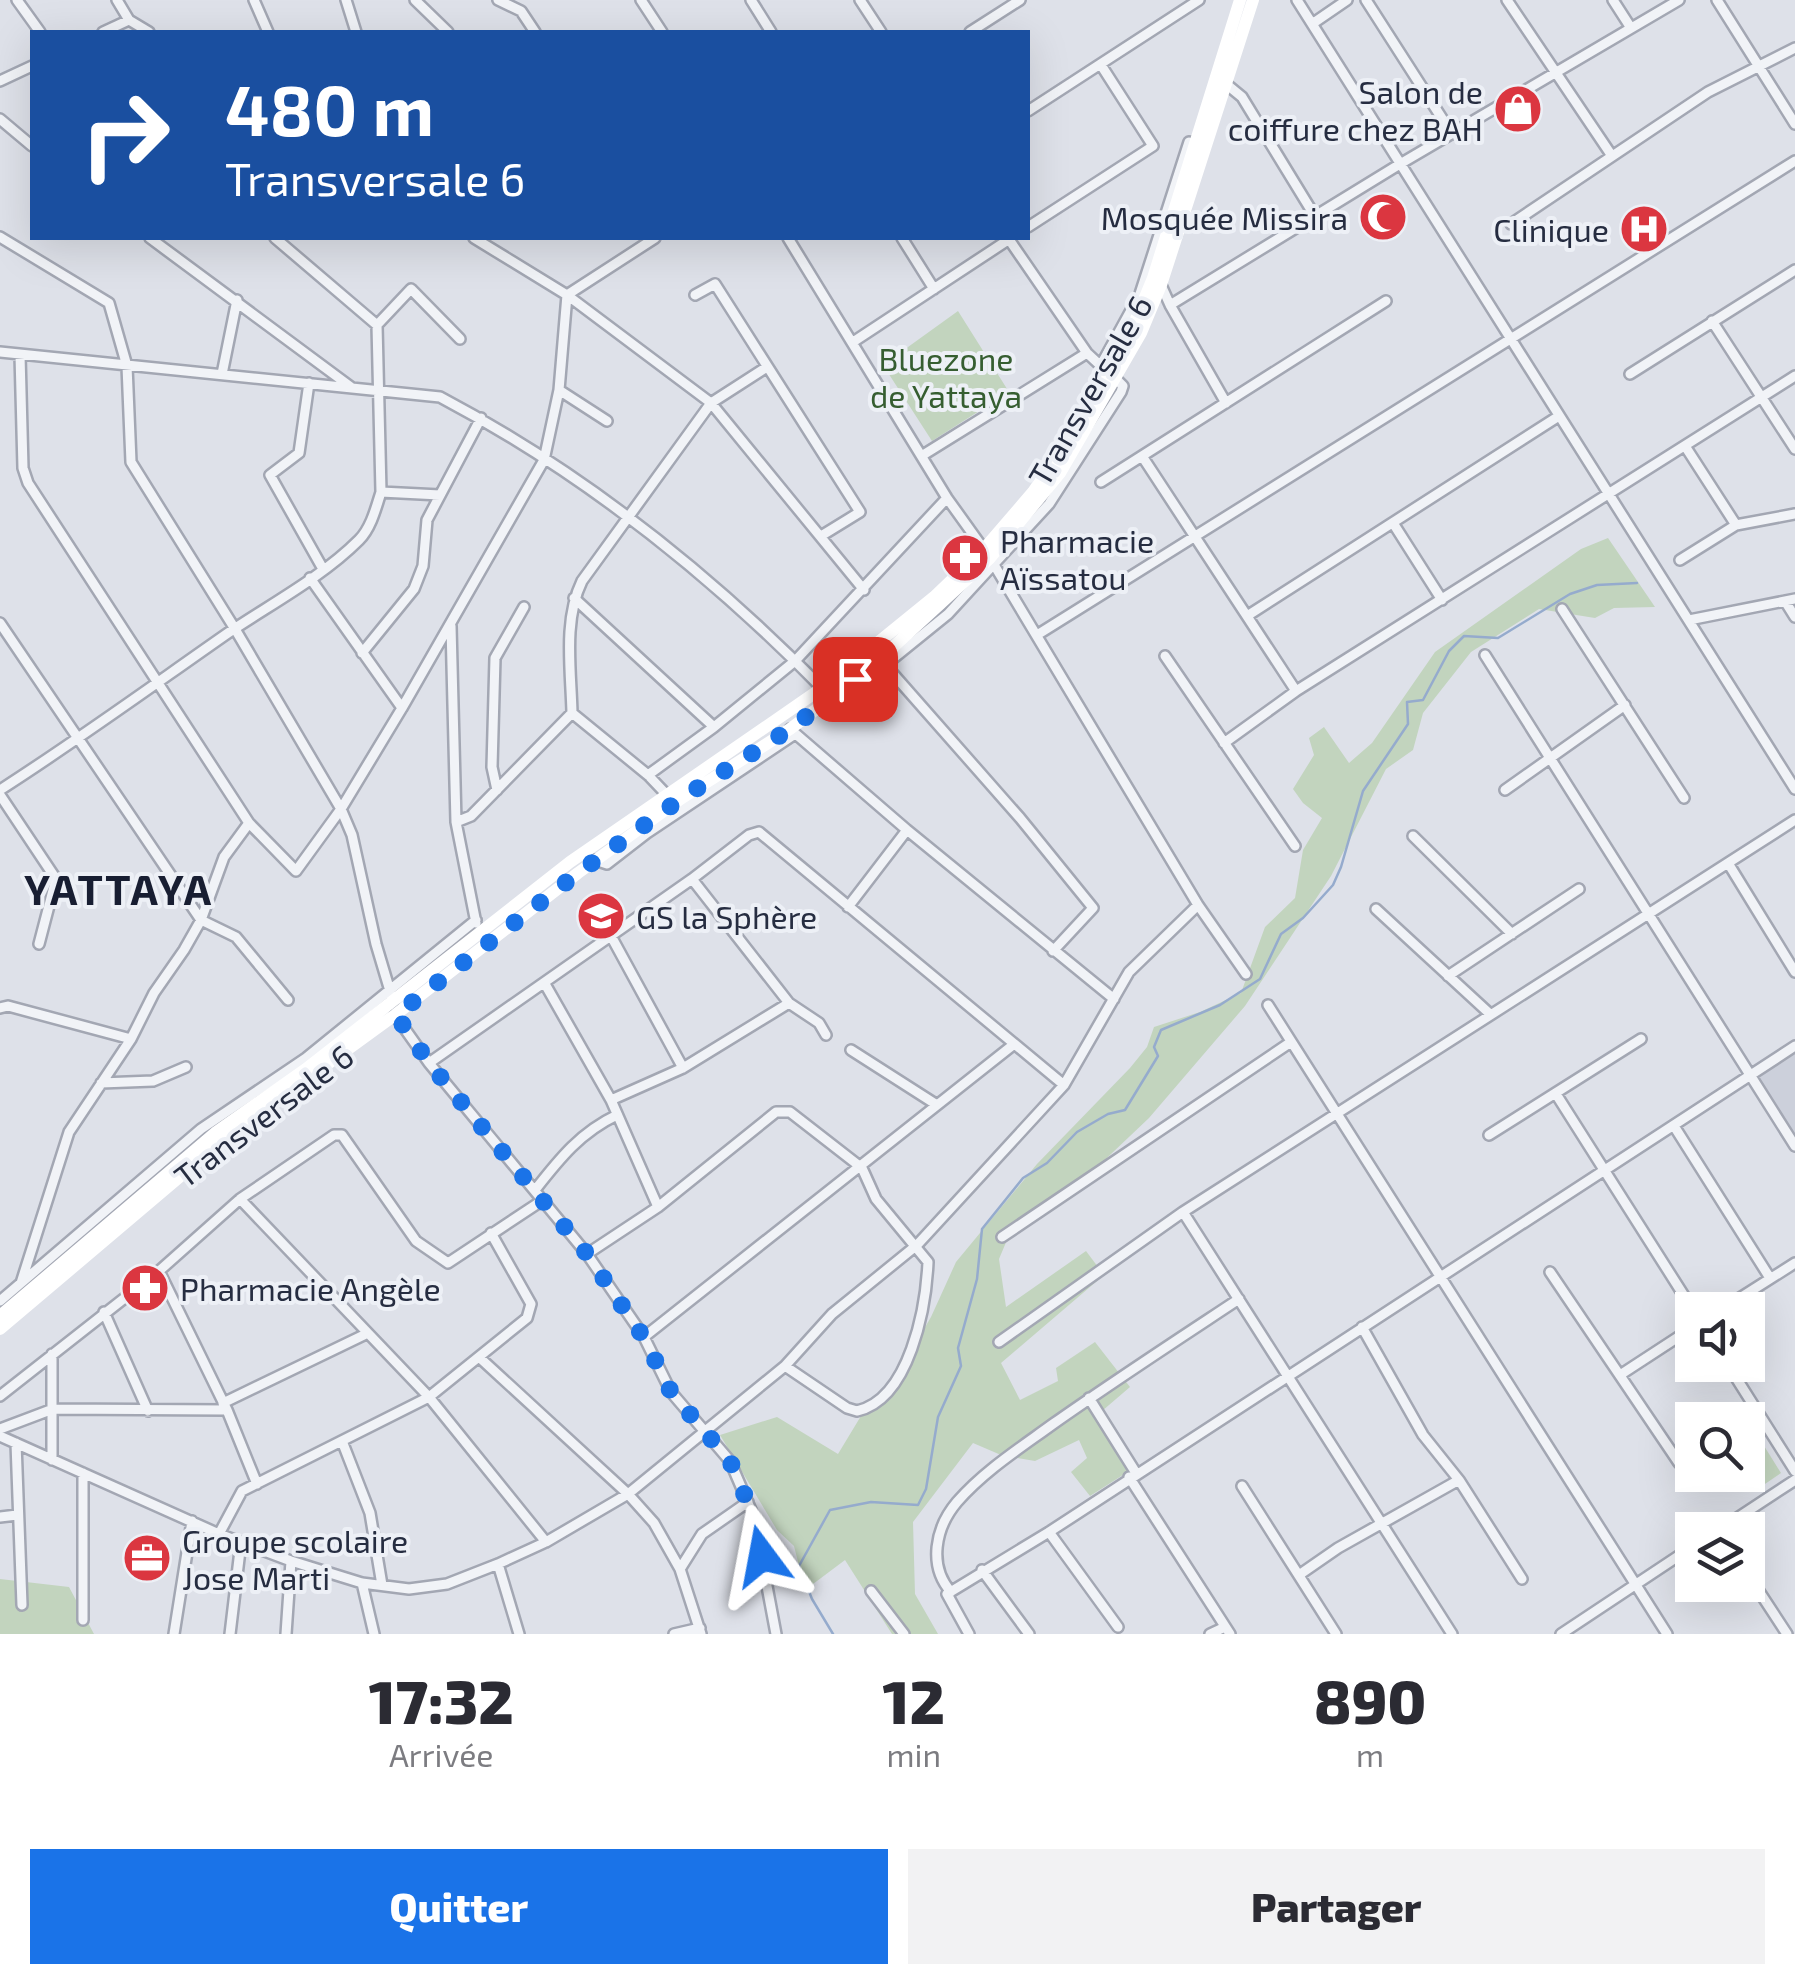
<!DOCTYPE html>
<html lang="fr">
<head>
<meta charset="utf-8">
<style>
	:root { --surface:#fff; --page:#f2f2f3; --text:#2b2b33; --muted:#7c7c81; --accent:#1a73e8 }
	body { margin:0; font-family:"Exo 2",sans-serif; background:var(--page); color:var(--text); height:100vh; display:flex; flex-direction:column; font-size:38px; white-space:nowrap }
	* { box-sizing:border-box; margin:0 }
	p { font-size:32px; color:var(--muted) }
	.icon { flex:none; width:55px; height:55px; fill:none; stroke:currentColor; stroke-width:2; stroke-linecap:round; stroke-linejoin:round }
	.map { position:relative; height:1634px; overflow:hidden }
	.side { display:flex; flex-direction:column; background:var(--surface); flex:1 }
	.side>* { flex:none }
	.top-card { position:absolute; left:30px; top:30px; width:1000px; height:210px; border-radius:0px; box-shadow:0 10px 40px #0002; background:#1a4fa0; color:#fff; overflow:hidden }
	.fabs { position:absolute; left:1675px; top:1292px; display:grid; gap:20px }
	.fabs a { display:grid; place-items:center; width:90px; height:90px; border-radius:0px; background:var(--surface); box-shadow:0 10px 40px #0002; font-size:50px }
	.pin { position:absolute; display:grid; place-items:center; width:85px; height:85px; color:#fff; margin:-42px; border-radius:20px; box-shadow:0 5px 15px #0006 }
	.me { position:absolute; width:110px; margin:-55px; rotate:347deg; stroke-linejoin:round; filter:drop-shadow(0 0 8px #0008) }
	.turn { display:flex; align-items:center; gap:35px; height:210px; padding:0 30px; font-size:45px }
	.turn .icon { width:130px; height:130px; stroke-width:2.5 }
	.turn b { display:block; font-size:70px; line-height:85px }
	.eta { display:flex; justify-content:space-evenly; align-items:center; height:170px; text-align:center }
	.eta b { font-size:60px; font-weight:800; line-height:70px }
	.cta { display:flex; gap:20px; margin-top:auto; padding:20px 30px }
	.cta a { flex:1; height:115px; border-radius:0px; background:var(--accent); color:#fff; font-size:40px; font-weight:800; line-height:115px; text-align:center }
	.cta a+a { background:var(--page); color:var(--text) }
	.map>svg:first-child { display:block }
</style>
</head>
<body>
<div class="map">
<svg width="1795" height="1634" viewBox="0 0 1795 1634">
	<rect width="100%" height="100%" fill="#dee1e9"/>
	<path fill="#ccd0db" d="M 1795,1049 L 1795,1141 L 1752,1077 Z"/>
	<path fill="#c2d4be" d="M 958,311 L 1009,392 L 932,441 L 883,365 Z
		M 1608,538 L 1655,607 L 1614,608 L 1595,618 L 1539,609 L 1471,652 L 1423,713 L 1413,750 L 1386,769 L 1331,876 L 1245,1006 L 1149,1118 L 1091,1173 L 1041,1208 L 1007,1240 L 999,1259 L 1006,1307 L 1086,1251 L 1104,1275 L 1001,1363 L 1020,1400 L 1058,1381 L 1056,1368 L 1095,1342 L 1130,1387 L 1102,1411 L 1137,1466 L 1090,1496 L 1071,1472 L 1087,1458 L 1079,1440 L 1035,1461 L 1001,1455 L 973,1443 L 913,1522 L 915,1594 L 938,1634 L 892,1634 L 845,1560 L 805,1590 L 794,1546 L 777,1530 L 720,1435 L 777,1417 L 838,1454 L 864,1411 L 900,1370 L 931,1317 L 956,1262 L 1037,1164 L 1130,1068 L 1147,1047 L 1154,1027 L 1200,1012 L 1241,993 L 1265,927 L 1295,898 L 1303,850 L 1322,818 L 1303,803 L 1293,789 L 1314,755 L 1309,738 L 1324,727 L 1349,763 L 1372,743 L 1435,652 L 1581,549 Z
		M 1761,1441 L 1781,1473 L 1762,1486 L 1748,1464 L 1748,1450 Z
		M 0,1579 L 69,1587 L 94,1634 L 0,1634 Z"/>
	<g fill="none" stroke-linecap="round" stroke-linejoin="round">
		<path stroke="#95abcd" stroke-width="2.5" d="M 833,1634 L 812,1599 L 799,1566 L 830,1510 L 871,1502 L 918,1505 L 926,1489 L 938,1417 L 961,1366 L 958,1348 L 977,1279 L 982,1229 L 1023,1178 L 1047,1163 L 1077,1132 L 1108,1114 L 1125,1110 L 1158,1056 L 1154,1047 L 1161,1030 L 1220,1005 L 1260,979 L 1281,934 L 1303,918 L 1333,885 L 1341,867 L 1363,791 L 1408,724 L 1407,702 L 1423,700 L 1449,651 L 1464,636 L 1498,638 L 1570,594 L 1597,585 L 1637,583"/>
		<g stroke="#a3a7b3" stroke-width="14">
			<path id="street" d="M 17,0 L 40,32
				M 117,0 L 129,20 L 149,32
				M 254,0 L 268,32
				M 346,0 L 356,32
				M 415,0 L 448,32
				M 498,0 L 521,11 L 535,32
				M 641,0 L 662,32
				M 751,0 L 771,32
				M 860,0 L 881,32
				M 1297,0 L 1795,789
				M 1366,0 L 1452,134
				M 1507,0 L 1612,156
				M 1613,0 L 1631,28
				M 1717,0 L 1795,124
				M 1312,24 L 1347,0
				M 103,32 L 129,20
				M 970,32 L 1020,0
				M 0,81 L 32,66
				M 1225,83 L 1242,97 L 1316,218
				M 1028,111 L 1199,0
				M 0,119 L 32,146
				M 1511,224 L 1708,92 L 1795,48
				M 1028,227 L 1153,146 L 1101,65
				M 0,237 L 109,303 L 127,366 L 131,462 L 235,629 L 341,809 L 352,835 L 376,944 L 393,1001
				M 150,238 L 351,387
				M 474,238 L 567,295 L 711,403 L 864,590
				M 788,238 L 947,498 L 990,558 L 1198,905 L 1246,974
				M 902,238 L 934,289
				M 1008,238 L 1087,353 L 1102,367
				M 1161,285 L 1170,305 L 1400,164 L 1679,0
				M 695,295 L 715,284 L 860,512 L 821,536
				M 1170,305 L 1226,403
				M 1712,321 L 1795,449
				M 377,325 L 411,289 L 460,339
				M 853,342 L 1011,238
				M 0,352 L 440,397 C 582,472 710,574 822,688
				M 20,355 L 23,468 L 28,483 L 249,823 L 296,871 L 341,809 L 402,708 L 544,460 L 559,390 L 567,295 L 655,238
				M 1101,365 L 1140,294 L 1189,142
				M 222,374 L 237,300
				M 1630,374 L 1795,270
				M 309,383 L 299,453 L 270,475 L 323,569
				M 559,390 L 607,421
				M 1685,446 L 1736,525
				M 923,455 L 1087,353
				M 1142,456 L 1296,691
				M 1101,482 L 1386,301
				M 381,492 L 440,495
				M 1393,523 L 1442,600
				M 1680,560 L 1736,525 L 1795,514
				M 310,578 L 402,708
				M 574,598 L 714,727
				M 1785,601 L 1795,617
				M 1562,609 L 1684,798
				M 1247,616 L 1559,416
				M 1689,620 L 1795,599
				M 0,623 L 201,920 L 236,937 L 288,1000
				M 451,626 L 456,822 L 476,923
				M 1037,635 L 1795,161
				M 362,653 L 414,589 L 423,566 L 427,520 L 481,418
				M 1485,655 L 1795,1146
				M 1165,656 L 1295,846
				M 880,659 L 1020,818 L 1093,908 L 1053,951
				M 885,665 L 948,614 L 1049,504 L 1121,392 L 1123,386 L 1117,380
				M 572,713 L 648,775 L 667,795
				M 790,729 L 907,830 L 1114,999
				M 1224,743 L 1296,691 L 1795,376
				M 648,775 L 714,727 L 795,661 L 947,498
				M 0,790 C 78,740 152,686 228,633 C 271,604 322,577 359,540 C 371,528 376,508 381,492 L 377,325 L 275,238
				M 497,790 L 492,767 L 495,658 L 524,607
				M 1505,790 L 1625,705
				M 0,795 L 56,879 L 39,944
				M 456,822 L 471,816 L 572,713 C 571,670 563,620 582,581 L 711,403 L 767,367
				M 1413,836 L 1512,934
				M 595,860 L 607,864 L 647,833 L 795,734
				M 1728,863 L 1795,972
				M 848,907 L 907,830
				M 1376,909 L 1490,1014
				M 611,936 L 683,1068
				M 1448,976 L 1579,889
				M 545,984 L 611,1100 L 658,1207
				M 789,1003 L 819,1023 L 826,1035
				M 1268,1005 L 1667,1634
				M 0,1008 L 8,1006 L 131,1039
				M 395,1015 L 429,1063 L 587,1254 L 644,1337 L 671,1392 L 730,1461 L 754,1517 L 776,1634
				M 851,1050 L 937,1105
				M 429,1063 L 692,879 L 749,835 L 759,832 L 1064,1085
				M 101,1083 L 153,1081 L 186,1067
				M 1556,1094 L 1693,1310
				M 611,1100 L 683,1068 L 789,1003 L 692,879
				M 1674,1126 L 1770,1278
				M 1489,1135 L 1641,1039
				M 535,1190 C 560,1158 581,1132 617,1115
				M 240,1199 L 429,1397 L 546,1542
				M 1183,1212 L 1452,1634
				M 1002,1237 L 1291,1042
				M 587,1254 L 658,1207 L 776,1112 L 790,1112 L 862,1168 L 876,1199 L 928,1262 C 926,1307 910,1399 857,1411 L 847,1408 L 785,1366
				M 159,1271 L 227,1410 L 257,1484
				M 1550,1272 L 1679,1463
				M 21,1283 L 69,1132 L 131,1039 L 154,993 L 184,950 L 201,920 L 224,857 L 249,823
				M 0,1301 L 201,1129 L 306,1058 L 476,920
				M 1721,1310 L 1795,1263
				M 104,1312 L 148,1411
				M 1362,1327 L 1423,1435 L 1459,1480 L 1522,1579
				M 644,1337 L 1013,1045
				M 999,1342 L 1183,1212 L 1795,820
				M 52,1354 L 52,1460
				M 480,1358 L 628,1494 L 654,1523 L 680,1569 L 701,1634
				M 1728,1365 L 1795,1471
				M 1620,1375 L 1692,1328
				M 0,1396 L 159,1271 L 240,1199 L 334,1135 L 342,1135 L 416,1241 L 448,1263 L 543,1200
				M 1089,1398 L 1136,1473
				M 223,1403 L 366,1334
				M 0,1429 L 53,1409 L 227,1410
				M 0,1436 L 219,1534 L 291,1561 L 362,1583 L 409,1589 L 447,1584 L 498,1564 L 546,1542 L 628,1494 L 785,1366 L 832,1314 L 917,1245 L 1064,1085 L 1129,972 L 1198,905
				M 342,1441 L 370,1513 L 382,1585
				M 16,1443 L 22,1605
				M 83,1473 L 83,1620
				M 1129,1477 L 1230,1634
				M 1242,1486 L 1336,1634
				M 0,1517 L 17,1515
				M 1719,1530 L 1795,1480
				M 1049,1532 L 1118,1627
				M 219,1534 L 242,1491 L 429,1397 L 527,1318 L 531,1304 L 491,1233
				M 498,1564 L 519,1634
				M 680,1569 L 702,1534 L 748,1502
				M 982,1570 L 1029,1634
				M 1299,1575 L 1338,1548 L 1459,1480
				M 1753,1582 L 1787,1634
				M 362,1583 L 374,1634
				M 871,1591 L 904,1634
				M 951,1592 C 928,1566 935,1528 957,1502 C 984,1471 1020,1448 1053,1424 C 1114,1381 1177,1340 1239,1299
				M 174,1634 L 192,1521
				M 230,1634 L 241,1542
				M 286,1634 L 291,1561
				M 674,1634 L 700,1628
				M 969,1634 L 947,1594 L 1049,1532 L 1795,1046
				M 1210,1634 L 1225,1627
				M 1561,1634 L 1692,1547"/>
		</g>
		<use href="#street" stroke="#f1f3f7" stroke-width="9"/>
		<path stroke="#fff" stroke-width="12" d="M 0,1316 L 215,1133 L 306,1069 L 570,862 L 822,688 L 934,597 L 984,549 L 1033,492 L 1061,450 L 1133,326 L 1153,278 L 1240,0
			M 0,1329 L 222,1141 L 395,1015 L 578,873 L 682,798 L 790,729 L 830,699 L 880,659 L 990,558 L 1060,473 L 1141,333 L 1161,285 L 1253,0"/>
	</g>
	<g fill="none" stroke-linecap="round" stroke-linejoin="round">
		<path stroke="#1a73e8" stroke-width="18" stroke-dasharray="0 32.4" d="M 762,1556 L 754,1517 L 730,1461 L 671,1392 L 644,1338 L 587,1254 L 429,1063 L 396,1015 L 578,873 L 682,798 L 790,729 L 855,679"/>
	</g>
	<defs>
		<g id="shop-disc" transform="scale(2.5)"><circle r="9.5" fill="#db3640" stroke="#edf0f6"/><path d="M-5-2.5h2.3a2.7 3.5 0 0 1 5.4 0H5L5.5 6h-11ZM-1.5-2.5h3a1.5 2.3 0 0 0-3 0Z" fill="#fff"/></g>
		<g id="mosque-disc" transform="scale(2.5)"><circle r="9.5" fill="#db3640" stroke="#edf0f6"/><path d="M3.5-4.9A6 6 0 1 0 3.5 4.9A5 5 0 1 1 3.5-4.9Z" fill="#fff"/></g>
		<g id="hospital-disc" transform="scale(2.5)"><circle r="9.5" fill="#db3640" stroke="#edf0f6"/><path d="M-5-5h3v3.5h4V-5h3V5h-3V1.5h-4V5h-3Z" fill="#fff"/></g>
		<g id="pharmacy-disc" transform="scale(2.5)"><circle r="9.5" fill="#db3640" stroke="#edf0f6"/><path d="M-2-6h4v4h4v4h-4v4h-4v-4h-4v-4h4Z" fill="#fff"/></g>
		<g id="school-disc" transform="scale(2.5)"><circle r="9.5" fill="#db3640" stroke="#edf0f6"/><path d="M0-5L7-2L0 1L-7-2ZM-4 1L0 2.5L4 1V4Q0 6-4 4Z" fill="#fff"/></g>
		<g id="office-disc" transform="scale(2.5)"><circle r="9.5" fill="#db3640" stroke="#edf0f6"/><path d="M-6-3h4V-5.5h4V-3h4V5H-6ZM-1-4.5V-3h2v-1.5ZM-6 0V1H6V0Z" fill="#fff"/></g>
	</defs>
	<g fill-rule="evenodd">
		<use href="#shop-disc" x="1518" y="109"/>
		<use href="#mosque-disc" x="1383" y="217"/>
		<use href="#hospital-disc" x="1644" y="229"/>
		<use href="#pharmacy-disc" x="965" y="558"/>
		<use href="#school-disc" x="601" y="916"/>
		<use href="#pharmacy-disc" x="145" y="1288"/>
		<use href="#office-disc" x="147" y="1558"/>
	</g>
	<g text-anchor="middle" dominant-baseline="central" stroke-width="8" stroke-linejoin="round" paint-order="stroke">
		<g font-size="32" fill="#262d41" stroke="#edf0f6" text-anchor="start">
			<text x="1483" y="91" text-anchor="end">Salon de<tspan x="1483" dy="37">coiffure chez BAH</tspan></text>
			<text x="1348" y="217" text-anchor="end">Mosquée Missira</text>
			<text x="1609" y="229" text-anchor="end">Clinique</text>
			<text x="1000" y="540">Pharmacie<tspan x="1000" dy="37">Aïssatou</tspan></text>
			<text x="636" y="916">GS la Sphère</text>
			<text x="180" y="1288">Pharmacie Angèle</text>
			<text x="182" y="1540">Groupe scolaire<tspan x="182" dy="37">Jose Marti</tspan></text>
		</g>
		<g font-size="32" fill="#365e31" stroke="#edf0f6">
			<text x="946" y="358">Bluezone<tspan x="946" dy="37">de Yattaya</tspan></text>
		</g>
		<g font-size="32" fill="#262d41" stroke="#edf0f6">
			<text transform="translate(1089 390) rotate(-60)">Transversale 6</text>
			<text transform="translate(263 1115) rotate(-37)">Transversale 6</text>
		</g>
		<g font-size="42" font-weight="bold" letter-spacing="2.5" fill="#181e32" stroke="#edf0f6">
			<text x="119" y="888">YATTAYA</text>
		</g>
	</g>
</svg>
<div class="fabs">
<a><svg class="icon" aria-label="sound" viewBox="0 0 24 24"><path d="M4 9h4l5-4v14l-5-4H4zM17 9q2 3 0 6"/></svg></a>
<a><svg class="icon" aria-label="search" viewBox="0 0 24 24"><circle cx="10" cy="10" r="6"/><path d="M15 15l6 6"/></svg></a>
<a><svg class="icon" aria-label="layers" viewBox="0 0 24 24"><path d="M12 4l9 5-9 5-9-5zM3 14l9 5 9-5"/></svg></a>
</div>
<div class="pin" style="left:855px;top:679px;background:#d93025"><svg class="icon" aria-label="arrive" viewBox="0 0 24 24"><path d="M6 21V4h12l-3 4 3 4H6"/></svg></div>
<svg class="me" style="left:762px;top:1556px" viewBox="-20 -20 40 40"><path d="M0-17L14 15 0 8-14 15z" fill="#1a73e8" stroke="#fff" stroke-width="4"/></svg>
<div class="top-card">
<div class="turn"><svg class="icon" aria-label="right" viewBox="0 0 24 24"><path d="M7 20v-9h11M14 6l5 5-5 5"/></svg><div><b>480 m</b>Transversale 6</div></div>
</div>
</div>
<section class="side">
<div class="eta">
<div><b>17:32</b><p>Arrivée</p></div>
<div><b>12</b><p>min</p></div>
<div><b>890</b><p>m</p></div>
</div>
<div class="cta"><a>Quitter</a><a>Partager</a></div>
</section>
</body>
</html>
